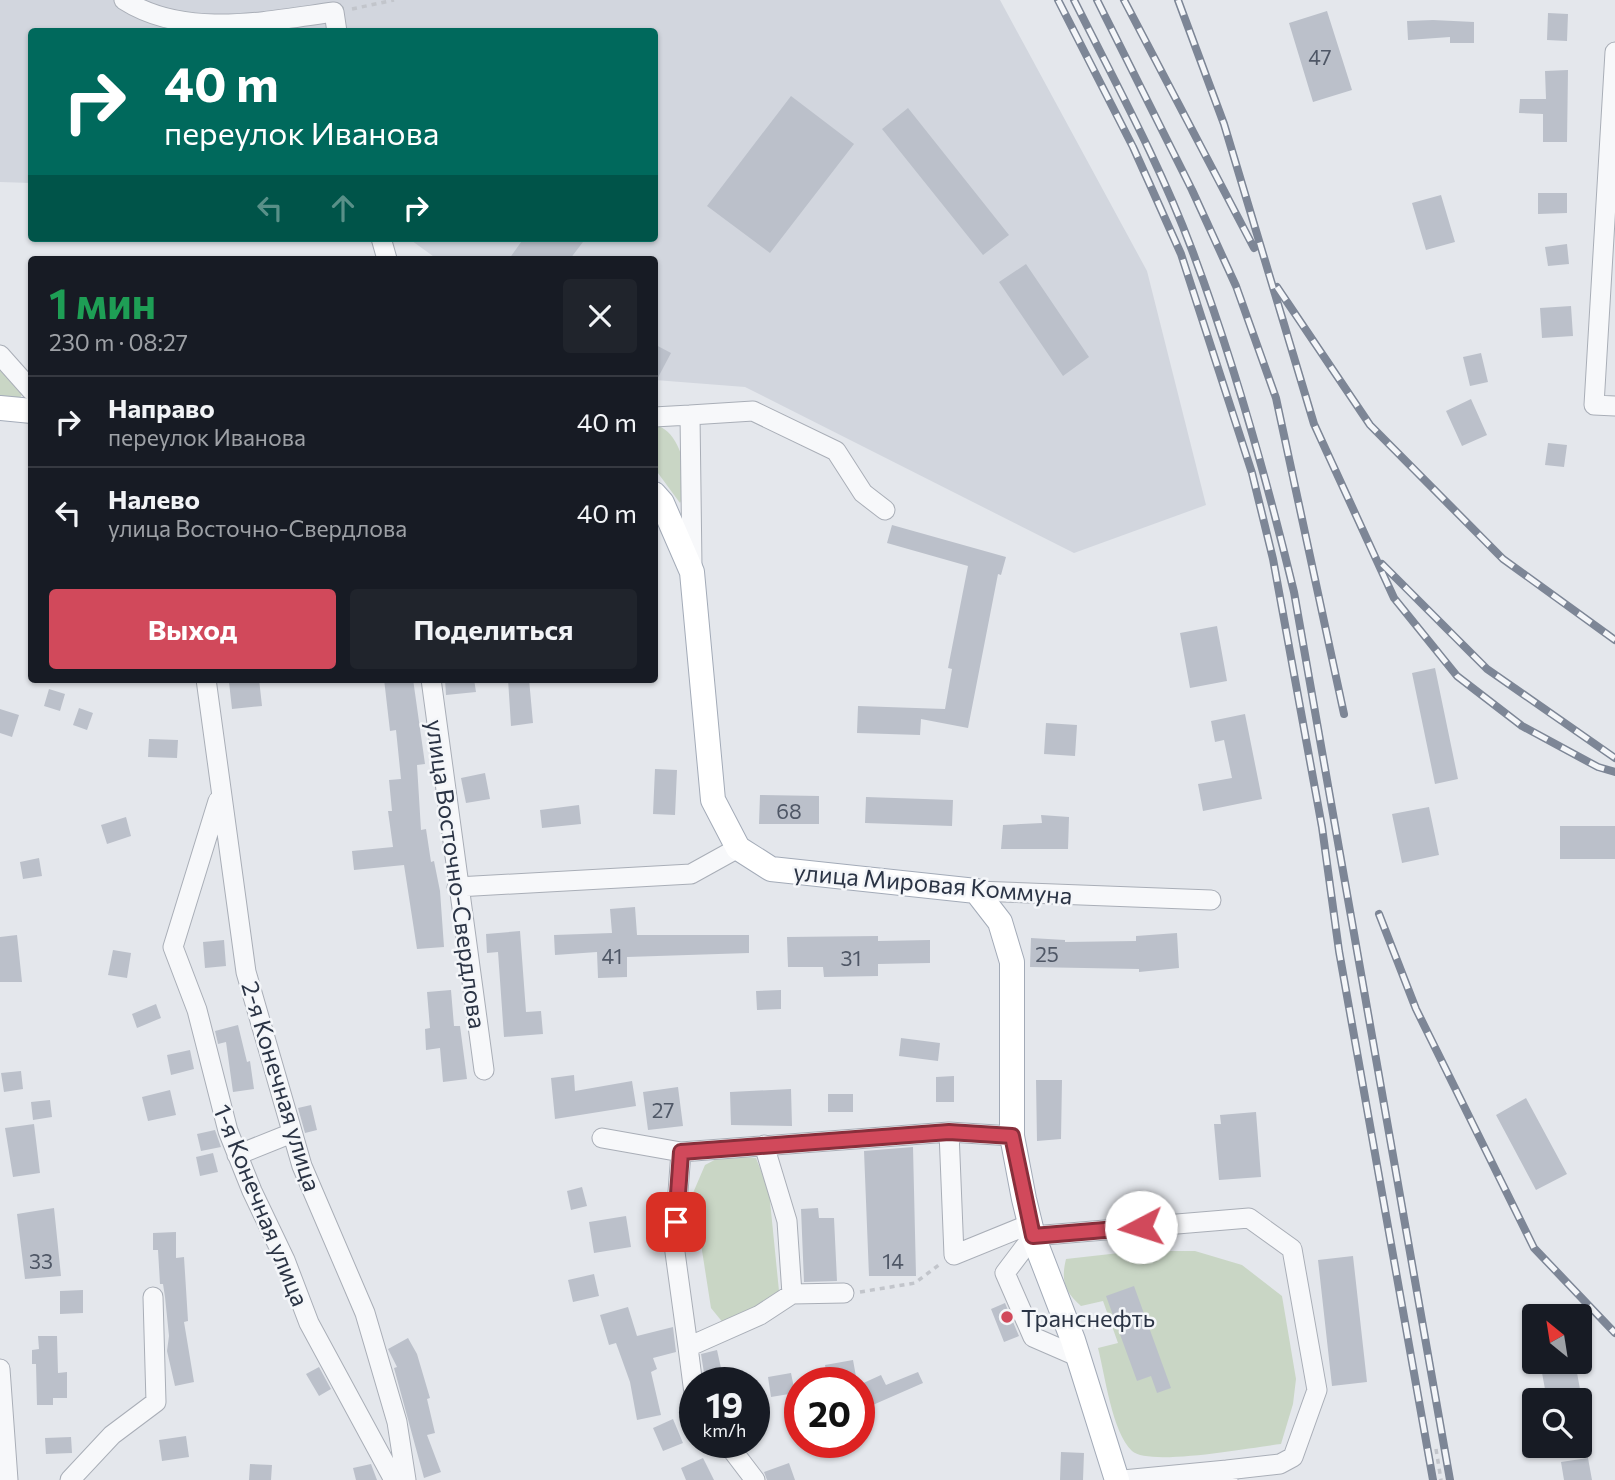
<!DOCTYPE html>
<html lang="ru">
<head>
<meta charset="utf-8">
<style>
	:root { --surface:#171b24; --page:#20242c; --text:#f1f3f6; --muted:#9ea1a6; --line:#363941; --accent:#d1495b }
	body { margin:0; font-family:Commissioner,sans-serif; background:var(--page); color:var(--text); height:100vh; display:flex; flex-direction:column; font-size:26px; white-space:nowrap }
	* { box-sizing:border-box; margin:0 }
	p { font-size:23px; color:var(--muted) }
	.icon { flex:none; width:38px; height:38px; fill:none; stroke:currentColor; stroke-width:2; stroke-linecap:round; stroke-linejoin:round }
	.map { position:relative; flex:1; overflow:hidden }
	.drawer { position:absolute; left:28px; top:256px; width:630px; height:427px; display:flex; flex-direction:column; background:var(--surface); border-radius:7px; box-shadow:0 2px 5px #0004 }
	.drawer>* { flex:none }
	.banner { position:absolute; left:28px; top:28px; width:630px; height:214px; border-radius:7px; box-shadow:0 2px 5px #0004; background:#00695c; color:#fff; overflow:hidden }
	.needle { width:46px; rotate:330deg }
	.buttons { position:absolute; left:1522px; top:1304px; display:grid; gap:14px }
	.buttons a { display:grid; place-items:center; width:70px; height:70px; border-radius:7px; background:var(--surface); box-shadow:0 2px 5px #0004; font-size:35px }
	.speed { position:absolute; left:679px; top:1367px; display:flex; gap:14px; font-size:35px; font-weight:700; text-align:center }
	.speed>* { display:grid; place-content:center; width:91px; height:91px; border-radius:50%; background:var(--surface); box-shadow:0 2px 5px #0004; line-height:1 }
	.speed small { font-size:18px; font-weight:400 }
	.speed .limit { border:10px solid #d22; background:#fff; color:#111 }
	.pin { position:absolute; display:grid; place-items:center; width:60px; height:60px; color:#fff; margin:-30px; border-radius:14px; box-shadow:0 4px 10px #0006 }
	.me { position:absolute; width:77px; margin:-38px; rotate:265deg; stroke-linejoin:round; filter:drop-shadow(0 0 5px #0008) }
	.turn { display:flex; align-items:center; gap:24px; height:147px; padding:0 21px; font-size:32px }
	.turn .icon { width:91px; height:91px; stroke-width:2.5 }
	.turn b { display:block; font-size:49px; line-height:60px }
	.lanes { display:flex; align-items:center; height:66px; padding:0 21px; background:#0003; justify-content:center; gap:35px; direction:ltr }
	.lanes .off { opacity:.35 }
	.round { display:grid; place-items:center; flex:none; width:74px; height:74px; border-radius:7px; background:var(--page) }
	.head { display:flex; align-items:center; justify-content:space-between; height:119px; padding:0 21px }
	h1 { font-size:42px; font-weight:700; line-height:52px; color:#1e9e55 }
	.primary-button { display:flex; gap:14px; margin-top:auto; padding:14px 21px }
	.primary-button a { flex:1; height:80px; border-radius:7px; background:var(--accent); color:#fff; font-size:28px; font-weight:700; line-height:80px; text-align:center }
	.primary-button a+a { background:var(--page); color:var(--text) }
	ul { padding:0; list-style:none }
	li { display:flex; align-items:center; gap:21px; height:91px; padding:0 21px; border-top:2px solid var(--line) }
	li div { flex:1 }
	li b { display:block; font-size:26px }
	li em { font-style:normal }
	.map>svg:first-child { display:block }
</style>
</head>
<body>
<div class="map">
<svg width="1615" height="1480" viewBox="0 0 1615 1480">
	<rect width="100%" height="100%" fill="#e4e7ec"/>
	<path fill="#d2d6de" d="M 0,0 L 1000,0 L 1147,271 L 1206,505 L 1074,553 L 745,387 L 655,380 L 654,259 L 437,259 L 408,238 L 654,238 L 654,32 L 32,32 L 31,183 L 0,182 Z"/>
	<path fill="#c9d6c5" d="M 0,364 L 23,393 L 19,399 L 0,397 Z
		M 655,425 C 681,430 693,481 680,503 L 655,469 Z
		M 724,1155 L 756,1158 L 769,1191 L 779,1291 L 749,1318 L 724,1324 L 711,1308 L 693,1193 L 705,1165 Z
		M 1137,1251 L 1195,1251 L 1242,1265 L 1282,1296 L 1296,1379 L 1293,1404 L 1281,1444 C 1253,1447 1149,1467 1132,1451 C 1112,1432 1105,1375 1098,1348 L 1118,1343 L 1103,1301 L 1081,1306 C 1064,1291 1061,1280 1066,1259 Z"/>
	<path fill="#bbc0ca" d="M 1327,11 L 1352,90 L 1313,102 L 1289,23 Z
		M 1548,13 L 1568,14 L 1567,41 L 1547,40 Z
		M 1433,20 L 1474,22 L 1474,43 L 1450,43 L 1450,37 L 1408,40 L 1407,21 Z
		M 1568,70 L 1567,142 L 1543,142 L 1543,114 L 1519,113 L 1520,99 L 1546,99 L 1545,71 Z
		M 791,96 L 854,144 L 770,253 L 707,206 Z
		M 908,108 L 1009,235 L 983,255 L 882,129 Z
		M 1538,193 L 1567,193 L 1567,213 L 1538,214 Z
		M 1441,195 L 1455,242 L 1426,250 L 1412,203 Z
		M 524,238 L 586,238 L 570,259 L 509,259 Z
		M 1567,244 L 1569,264 L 1548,266 L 1545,247 Z
		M 1026,264 L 1089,357 L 1063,376 L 999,282 Z
		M 1571,306 L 1573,336 L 1542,338 L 1540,308 Z
		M 654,344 L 671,353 L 654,385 Z
		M 1481,353 L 1488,382 L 1470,386 L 1463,357 Z
		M 1471,399 L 1487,435 L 1462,446 L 1446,411 Z
		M 1548,443 L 1567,445 L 1564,467 L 1545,465 Z
		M 892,525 L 1006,557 L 1001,575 L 998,574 L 968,728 L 921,719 L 920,735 L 857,733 L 858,706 L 945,709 L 952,669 L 948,668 L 968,566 L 887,543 Z
		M 1217,626 L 1227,681 L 1190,688 L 1180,633 Z
		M 1435,668 L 1458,779 L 1435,784 L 1412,673 Z
		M 259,679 L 262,706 L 232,709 L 229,682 Z
		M 384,679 L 413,679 L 425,764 L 417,765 L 421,830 L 426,829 L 431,862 L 434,861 L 440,891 L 444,947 L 417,949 L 404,865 L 354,870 L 352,851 L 393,847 L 388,811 L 392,811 L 389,780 L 401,779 L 396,730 L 390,731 Z
		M 445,679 L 474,679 L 476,692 L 446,695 Z
		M 508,679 L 529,679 L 533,723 L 511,726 Z
		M 49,689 L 65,694 L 60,711 L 44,706 Z
		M 79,708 L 93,713 L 87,730 L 73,725 Z
		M 0,709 L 19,715 L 12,737 L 0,733 Z
		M 1245,714 L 1262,799 L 1203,811 L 1198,784 L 1232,778 L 1224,740 L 1215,742 L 1211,721 Z
		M 1046,723 L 1077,725 L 1075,756 L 1044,754 Z
		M 149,739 L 178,740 L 177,758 L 148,757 Z
		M 655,769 L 677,770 L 675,815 L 653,814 Z
		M 485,773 L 490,799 L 466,803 L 461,778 Z
		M 760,795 L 819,796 L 819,824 L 759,824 Z
		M 866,797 L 953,800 L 952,826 L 865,823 Z
		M 579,805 L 581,824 L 542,828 L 540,810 Z
		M 1429,807 L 1439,855 L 1402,863 L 1392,814 Z
		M 1041,815 L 1069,817 L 1068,849 L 1001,849 L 1003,825 L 1042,823 Z
		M 126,817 L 131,836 L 107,844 L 101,825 Z
		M 1560,826 L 1615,826 L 1615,859 L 1560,859 Z
		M 39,858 L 42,876 L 23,879 L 20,862 Z
		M 635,907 L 637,935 L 749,935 L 749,953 L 627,957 L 627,977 L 598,978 L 597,952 L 555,955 L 554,935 L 612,933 L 610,909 Z
		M 520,931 L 526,1012 L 541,1011 L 543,1034 L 504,1037 L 498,952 L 487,953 L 486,934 Z
		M 1177,933 L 1179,968 L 1139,972 L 1139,969 L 1030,967 L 1031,938 L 1065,940 L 1065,942 L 1136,941 L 1136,936 Z
		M 17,935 L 22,982 L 0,982 L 0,937 Z
		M 878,936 L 878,941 L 930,940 L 930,963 L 878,964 L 878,976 L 824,977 L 823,967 L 788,967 L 787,937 Z
		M 224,940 L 226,966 L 205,968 L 203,942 Z
		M 113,950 L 131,953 L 127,978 L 108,975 Z
		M 451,990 L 454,1026 L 460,1026 L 467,1079 L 443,1082 L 440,1048 L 426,1050 L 425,1029 L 430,1028 L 427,992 Z
		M 781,990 L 781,1009 L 757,1010 L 756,991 Z
		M 156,1004 L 161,1018 L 137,1028 L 132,1014 Z
		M 238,1025 L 247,1062 L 250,1061 L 254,1089 L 233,1092 L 226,1042 L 218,1044 L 215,1031 Z
		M 901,1038 L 940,1043 L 938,1061 L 899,1056 Z
		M 190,1050 L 194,1069 L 171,1075 L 167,1055 Z
		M 21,1071 L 23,1089 L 4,1092 L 1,1073 Z
		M 574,1075 L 575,1091 L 632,1081 L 636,1106 L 555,1119 L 551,1078 Z
		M 954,1076 L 954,1102 L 936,1102 L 936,1077 Z
		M 1036,1080 L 1062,1080 L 1061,1139 L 1037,1141 Z
		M 678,1087 L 683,1126 L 648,1130 L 643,1092 Z
		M 791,1089 L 792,1126 L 731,1125 L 730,1092 Z
		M 170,1090 L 176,1115 L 148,1121 L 142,1097 Z
		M 828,1094 L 853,1094 L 853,1112 L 828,1112 Z
		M 1526,1098 L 1567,1174 L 1536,1190 L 1496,1115 Z
		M 50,1100 L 52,1117 L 33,1120 L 31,1102 Z
		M 311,1105 L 317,1130 L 305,1133 L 298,1108 Z
		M 1256,1112 L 1261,1177 L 1219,1180 L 1214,1124 L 1221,1124 L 1220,1115 Z
		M 34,1124 L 40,1173 L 13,1177 L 5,1128 Z
		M 215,1130 L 221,1147 L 201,1151 L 197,1134 Z
		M 913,1147 L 916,1276 L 869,1276 L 864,1151 Z
		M 213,1153 L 218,1172 L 200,1176 L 196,1157 Z
		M 582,1187 L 587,1206 L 571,1210 L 567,1191 Z
		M 54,1208 L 61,1276 L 25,1279 L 17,1214 Z
		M 818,1208 L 819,1218 L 834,1218 L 837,1281 L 804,1282 L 801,1209 Z
		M 626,1216 L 631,1247 L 594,1253 L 589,1222 Z
		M 176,1232 L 176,1258 L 184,1257 L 188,1321 L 184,1322 L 194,1382 L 175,1386 L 167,1351 L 169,1336 L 165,1297 L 163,1284 L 160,1284 L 158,1250 L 153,1250 L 153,1233 Z
		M 1353,1256 L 1367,1382 L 1332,1386 L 1318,1260 Z
		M 594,1274 L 599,1296 L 573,1302 L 568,1280 Z
		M 1134,1286 L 1171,1388 L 1157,1393 L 1151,1376 L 1137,1381 L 1106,1296 Z
		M 83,1290 L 83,1313 L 60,1314 L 60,1291 Z
		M 1005,1303 L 1019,1336 L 1004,1342 L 991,1309 Z
		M 628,1307 L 637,1336 L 673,1327 L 676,1352 L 653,1358 L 657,1369 L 651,1372 L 661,1415 L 637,1420 L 630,1382 L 616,1343 L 609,1345 L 600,1315 Z
		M 38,1336 L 57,1336 L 58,1373 L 67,1372 L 67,1398 L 53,1398 L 53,1405 L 37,1405 L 36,1364 L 32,1364 L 32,1350 L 39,1349 Z
		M 408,1338 L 417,1354 L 430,1398 L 427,1399 L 435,1433 L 427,1435 L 441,1472 L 424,1478 L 394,1368 L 397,1367 L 388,1349 Z
		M 717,1350 L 721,1368 L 704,1373 L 701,1354 Z
		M 853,1360 L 857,1382 L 828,1382 L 825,1365 Z
		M 1540,1362 L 1575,1362 L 1582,1400 L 1547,1400 Z
		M 319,1367 L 331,1389 L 319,1396 L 306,1374 Z
		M 918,1372 L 923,1383 L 859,1411 L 859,1385 L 881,1375 L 886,1385 Z
		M 791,1373 L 795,1393 L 771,1397 L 768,1377 Z
		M 673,1419 L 683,1443 L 663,1451 L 653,1428 Z
		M 186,1436 L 189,1457 L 162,1461 L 159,1440 Z
		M 71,1437 L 72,1453 L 46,1454 L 45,1438 Z
		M 1061,1452 L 1084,1453 L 1083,1480 L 1060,1480 Z
		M 703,1458 L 714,1480 L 686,1480 L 681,1468 Z
		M 1588,1458 L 1592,1480 L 1564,1480 L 1561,1462 Z
		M 789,1463 L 795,1480 L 767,1480 L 764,1472 Z
		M 250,1464 L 272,1465 L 271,1480 L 249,1480 Z
		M 371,1464 L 377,1480 L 356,1480 L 353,1468 Z"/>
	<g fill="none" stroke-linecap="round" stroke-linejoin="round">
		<g stroke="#a9aeb7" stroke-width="21">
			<path id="minor" d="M 124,0 C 185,39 267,21 334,12 L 337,32
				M 1615,52 L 1594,405 L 1615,406
				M 381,238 L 387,259
				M 0,355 L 32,391
				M 654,417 L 690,415
				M 692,567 L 690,415 L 753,411 L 836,451 L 863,493 L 885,510
				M 206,679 L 246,972 L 302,1166 L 365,1313 L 397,1422 L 406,1480
				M 431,679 L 484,1070
				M 218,801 L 173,947 L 197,1010 L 228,1131 L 252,1191 L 285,1260 L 309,1323 L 394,1480
				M 457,887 L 691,874 L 738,848
				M 976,891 L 1211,900
				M 949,1132 L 954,1255 L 1030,1224
				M 602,1138 L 681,1152 L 949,1132 L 1012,1136
				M 681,1152 L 674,1245 L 688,1347 L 760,1315 L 792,1294 L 787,1221 L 764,1145
				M 237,1155 L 292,1133
				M 792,1294 L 844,1293
				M 688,1347 L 695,1401
				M 1079,1357 L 1033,1337 L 1005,1273 L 1033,1236 L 1249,1218 L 1292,1249 L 1317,1390 L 1293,1457 L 1280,1464 L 1227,1470
				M 0,1369 L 8,1480
				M 726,1442 L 755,1480
				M 70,1480 L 112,1435 L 156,1402 L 153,1297
				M 1123,1480 L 1227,1470 L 1228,1480"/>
		</g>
		<g stroke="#a3abb8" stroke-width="26">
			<path id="major" d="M 0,408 L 32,411
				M 654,494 L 662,503 L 692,572 L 713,800 L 738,848 L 771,869 L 976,891 L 1000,922 L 1012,962 L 1012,1136 L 1024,1199 L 1033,1236 L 1073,1340 L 1117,1480"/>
		</g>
		<path stroke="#c2c5cb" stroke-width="3.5" stroke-dasharray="5 5" stroke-linecap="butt" d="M 352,9 L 394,0
			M 860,1292 L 915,1283 L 940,1264
			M 1436,1449 L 1441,1480"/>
		<use href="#minor" stroke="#f7f8fa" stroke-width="19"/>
		<use href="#major" stroke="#fff" stroke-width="24"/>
		<g stroke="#7d8696" stroke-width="8">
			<path id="rail" d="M 1058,0 L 1133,147 L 1181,254 L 1252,473 L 1273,559 L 1322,827 L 1339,951 L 1433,1480
				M 1074,0 C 1115,82 1160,164 1192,250 C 1234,362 1266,476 1294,592 L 1450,1480
				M 1097,0 L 1192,190 L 1236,286 L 1276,398 L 1344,714
				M 1124,0 L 1254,248
				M 1178,0 L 1224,124 L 1314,424 L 1394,598 L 1457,676 L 1522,726 L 1598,767 L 1615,772
				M 1277,287 L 1370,425 L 1503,559 L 1615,640
				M 1382,564 L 1487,669 L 1615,758
				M 1379,914 L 1416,1009 L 1534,1248 L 1615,1333"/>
		</g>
		<use href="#rail" stroke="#f4f6f9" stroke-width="5" stroke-dasharray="16" stroke-linecap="butt"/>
	</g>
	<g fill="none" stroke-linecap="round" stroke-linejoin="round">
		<g stroke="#882f3b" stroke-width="18">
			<path id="route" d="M 676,1222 L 681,1152 L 949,1132 L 1012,1136 L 1033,1236 L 1141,1227"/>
		</g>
		<use href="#route" stroke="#d1495b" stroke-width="12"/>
	</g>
	<circle fill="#d1495b" stroke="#f4f6f9" stroke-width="2.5" cx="1007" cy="1317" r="7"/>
	<g text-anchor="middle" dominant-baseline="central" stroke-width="5" stroke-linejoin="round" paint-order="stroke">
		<g font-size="21" fill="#4f5766">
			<text x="1320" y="56">47</text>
			<text x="789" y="810">68</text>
			<text x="1047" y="953">25</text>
			<text x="612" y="955">41</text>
			<text x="851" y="957">31</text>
			<text x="663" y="1109">27</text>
			<text x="41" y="1260">33</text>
			<text x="893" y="1260">14</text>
		</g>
		<g font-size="24" fill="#2b3445" stroke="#f4f6f9">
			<text transform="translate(457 874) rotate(82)">улица Восточно-Свердлова</text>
			<text transform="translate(933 883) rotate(5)">улица Мировая Коммуна</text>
			<text transform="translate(282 1086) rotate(73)">2-я Конечная улица</text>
			<text transform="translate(262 1205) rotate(68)">1-я Конечная улица</text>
		</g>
		<g font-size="24" fill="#2b3445" stroke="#f4f6f9" text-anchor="start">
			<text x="1021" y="1317">Транснефть</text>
		</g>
	</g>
</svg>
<div class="buttons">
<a><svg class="needle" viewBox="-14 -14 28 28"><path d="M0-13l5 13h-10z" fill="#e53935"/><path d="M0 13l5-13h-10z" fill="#9ea1a6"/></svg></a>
<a><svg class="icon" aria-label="search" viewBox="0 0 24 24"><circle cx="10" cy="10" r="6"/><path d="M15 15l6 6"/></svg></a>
</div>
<div class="speed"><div>19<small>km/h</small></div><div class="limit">20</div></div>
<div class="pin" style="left:676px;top:1222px;background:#d93025"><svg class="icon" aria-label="arrive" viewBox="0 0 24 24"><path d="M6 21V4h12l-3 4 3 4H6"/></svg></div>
<svg class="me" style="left:1141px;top:1227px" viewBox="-20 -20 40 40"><circle r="19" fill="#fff"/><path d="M0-13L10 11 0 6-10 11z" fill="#d1495b"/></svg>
<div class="banner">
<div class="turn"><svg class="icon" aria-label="right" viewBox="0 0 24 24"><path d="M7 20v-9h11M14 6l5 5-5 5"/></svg><div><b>40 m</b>переулок Иванова</div></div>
<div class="lanes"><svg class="icon off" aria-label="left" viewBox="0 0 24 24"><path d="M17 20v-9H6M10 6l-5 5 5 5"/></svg><svg class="icon off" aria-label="ahead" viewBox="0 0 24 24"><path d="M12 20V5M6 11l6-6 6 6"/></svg><svg class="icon" aria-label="right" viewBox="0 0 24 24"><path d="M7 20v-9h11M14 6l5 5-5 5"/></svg></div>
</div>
<section class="drawer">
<div class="head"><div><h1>1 мин</h1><p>230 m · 08:27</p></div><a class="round"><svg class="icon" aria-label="close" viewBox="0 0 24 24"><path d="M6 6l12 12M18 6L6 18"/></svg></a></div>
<ul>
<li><svg class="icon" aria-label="right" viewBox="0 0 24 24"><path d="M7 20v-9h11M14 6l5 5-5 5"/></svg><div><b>Направо</b><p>переулок Иванова</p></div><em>40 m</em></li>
<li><svg class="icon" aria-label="left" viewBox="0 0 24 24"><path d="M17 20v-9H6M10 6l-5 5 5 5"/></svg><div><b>Налево</b><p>улица Восточно-Свердлова</p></div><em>40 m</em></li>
</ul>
<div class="primary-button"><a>Выход</a><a>Поделиться</a></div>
</section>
</div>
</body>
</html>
